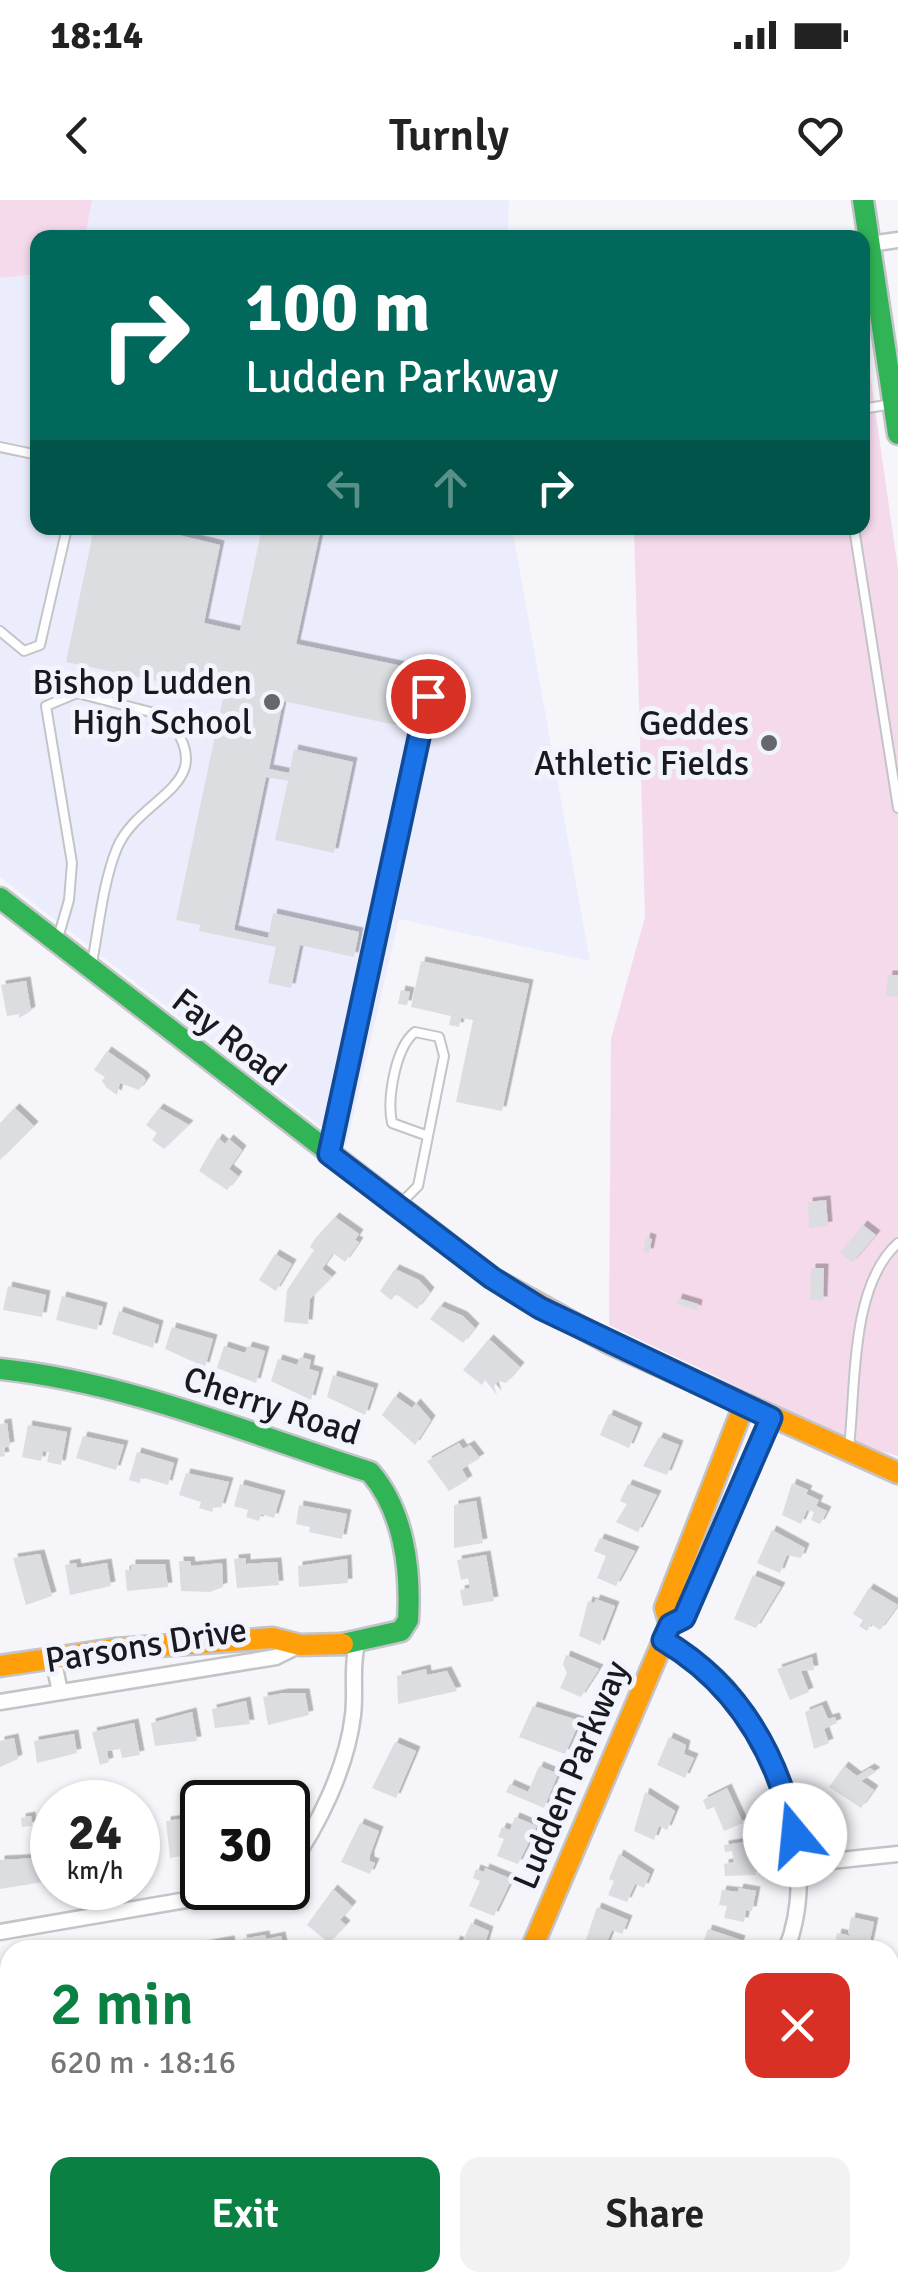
<!DOCTYPE html>
<html lang="en">
<head>
<meta charset="utf-8">
<style>
	:root { --surface:#fff; --page:#f2f2f2; --text:#222; --muted:#767676; --accent:#0b8043 }
	body { margin:0; font-family:Signika,sans-serif; background:var(--page); color:var(--text); height:100vh; display:flex; flex-direction:column; font-size:38px; white-space:nowrap }
	* { box-sizing:border-box; margin:0 }
	p { font-size:32px; color:var(--muted) }
	.icon { flex:none; width:55px; height:55px; fill:none; stroke:currentColor; stroke-width:2; stroke-linecap:round; stroke-linejoin:round }
	.map { position:relative; flex:1; overflow:hidden }
	.sheet { position:absolute; left:0px; top:1740px; width:900px; height:352px; display:flex; flex-direction:column; background:var(--surface); border-radius:30px 30px 0 0; box-shadow:0 2px 8px #0004 }
	.sheet>* { flex:none }
	.top-card { position:absolute; left:30px; top:30px; width:840px; height:305px; border-radius:20px; box-shadow:0 2px 8px #0004; background:#00695c; color:#fff; overflow:hidden }
	.speed { position:absolute; left:30px; top:1580px; display:flex; gap:20px; font-size:50px; font-weight:700; text-align:center }
	.speed>* { display:grid; place-content:center; width:130px; height:130px; border-radius:50%; background:var(--surface); box-shadow:0 2px 8px #0004; line-height:1 }
	.speed small { font-size:25px; font-weight:400 }
	.speed .limit { border:5px solid #111; border-radius:15px; background:#fff; color:#111 }
	.pin { position:absolute; display:grid; place-items:center; width:85px; height:85px; color:#fff; margin:-42px; border:5px solid #fff; border-radius:50%; box-shadow:0 2px 10px #0007 }
	.me { position:absolute; width:110px; margin:-55px; rotate:343deg; stroke-linejoin:round; filter:drop-shadow(0 0 8px #0008) }
	.turn { display:flex; align-items:center; gap:35px; height:210px; padding:0 50px; font-size:45px }
	.turn .icon { width:130px; height:130px; stroke-width:2.5 }
	.turn b { display:block; font-size:70px; line-height:85px }
	.lanes { display:flex; align-items:center; height:95px; padding:0 50px; background:#0003; justify-content:center; gap:50px; direction:ltr }
	.lanes .off { opacity:.35 }
	.round { display:grid; place-items:center; flex:none; width:105px; height:105px; border-radius:20px; background:var(--page) }
	.headline { display:flex; align-items:center; justify-content:space-between; height:170px; padding:0 50px }
	h1 { font-size:60px; font-weight:600; line-height:75px; color:var(--accent) }
	.button { display:flex; gap:20px; margin-top:auto; padding:20px 50px }
	.button a { flex:1; height:115px; border-radius:20px; background:var(--accent); color:#fff; font-size:40px; font-weight:600; line-height:115px; text-align:center }
	.button a+a { background:var(--page); color:var(--text) }
	.status { display:flex; justify-content:space-between; align-items:center; height:70px; padding:0 50px; background:var(--surface); direction:ltr }
	.status svg { height:28px; fill:currentColor }
	header { display:flex; justify-content:space-between; align-items:center; height:130px; padding:0 50px; background:var(--surface); font-size:45px; font-weight:600 }
	.map>svg:first-child { display:block }
</style>
</head>
<body>
<div class="status"><b>18:14</b><svg viewBox="0 0 49 12"><path d="M0 12V9h3v3zM5 12V6h3v6zM10 12V3h3v9zM15 12V0h3v12zM26 1h20v11H26zM47 4h2v5h-2z"/></svg></div>
<header><svg class="icon" aria-label="back" viewBox="0 0 24 24"><path d="M15 5l-7 7 7 7"/></svg>Turnly<svg class="icon" aria-label="heart" viewBox="0 0 24 24"><path d="M12 20l-8-8c-3-5 5-10 8-4 3-6 11-1 8 4z"/></svg></header>
<div class="map">
<svg width="898" height="2091" viewBox="0 0 898 2091">
	<defs>
		<filter id="shadow"><feDropShadow dx="4.5" dy="-4.5" stdDeviation="0" flood-color="#0004"/></filter>
	</defs>
	<rect width="100%" height="100%" fill="#f5f5fa"/>
	<path fill="#ecedfc" d="M 0,0 L 509,0 L 508,37 L 38,38 L 38,328 L 512,328 L 590,761 L 399,719 L 346,946 L 0,677 Z"/>
	<path fill="#f5daec" d="M 0,0 L 92,0 L 85,37 L 38,38 L 37,74 L 0,78 Z
		M 867,153 L 898,369 L 898,1256 L 864,1247 L 609,1125 L 611,839 L 645,717 L 634,328 L 862,328 L 862,154 Z"/>
	<path fill="#dbdde1" filter="url(#shadow)" d="M 94,328 L 150,328 L 220,345 L 204,423 L 240,431 L 262,328 L 321,328 L 296,444 L 412,468 L 400,526 L 283,501 L 269,569 L 289,573 L 294,549 L 353,562 L 334,653 L 275,640 L 288,581 L 266,577 L 234,730 L 268,738 L 273,713 L 359,732 L 354,757 L 300,745 L 291,788 L 268,783 L 276,747 L 199,731 L 200,725 L 176,720 L 223,498 L 205,494 L 207,485 L 191,481 L 190,488 L 66,462 Z
		M 421,761 L 529,784 L 502,911 L 456,902 L 473,820 L 461,818 L 459,827 L 449,825 L 451,816 L 411,807 Z
		M 888,775 L 898,775 L 898,797 L 886,796 Z
		M 26,781 L 31,811 L 19,818 L 19,814 L 7,816 L 1,785 Z
		M 401,790 L 410,792 L 407,805 L 398,804 Z
		M 107,851 L 143,876 L 146,880 L 139,890 L 120,883 L 117,895 L 107,888 L 102,881 L 105,877 L 94,870 Z
		M 15,908 L 34,926 L 0,960 L 0,923 Z
		M 159,908 L 189,925 L 164,949 L 152,940 L 157,933 L 146,925 Z
		M 218,938 L 225,944 L 229,939 L 242,950 L 229,969 L 238,976 L 227,990 L 199,971 Z
		M 826,1000 L 828,1026 L 809,1028 L 808,1002 Z
		M 335,1017 L 359,1034 L 355,1040 L 359,1042 L 345,1062 L 333,1053 L 322,1069 L 332,1077 L 310,1099 L 308,1124 L 284,1122 L 287,1090 L 314,1050 L 310,1047 L 314,1040 Z
		M 863,1025 L 876,1035 L 852,1063 L 840,1053 Z
		M 646,1037 L 652,1039 L 649,1053 L 643,1052 Z
		M 275,1054 L 292,1064 L 276,1091 L 259,1080 Z
		M 811,1068 L 824,1068 L 823,1101 L 810,1100 Z
		M 395,1069 L 419,1080 L 430,1092 L 417,1109 L 396,1094 L 391,1100 L 380,1091 Z
		M 8,1086 L 46,1095 L 42,1117 L 3,1110 Z
		M 62,1096 L 103,1107 L 97,1130 L 56,1120 Z
		M 678,1098 L 698,1104 L 697,1110 L 676,1104 Z
		M 440,1106 L 463,1116 L 475,1128 L 463,1143 L 430,1119 Z
		M 119,1111 L 159,1125 L 153,1148 L 112,1134 Z
		M 172,1127 L 213,1139 L 205,1167 L 165,1149 Z
		M 489,1139 L 520,1167 L 506,1183 L 498,1181 L 494,1186 L 497,1195 L 485,1180 L 482,1185 L 463,1170 Z
		M 224,1146 L 245,1153 L 248,1146 L 265,1151 L 256,1183 L 217,1168 Z
		M 300,1157 L 311,1160 L 309,1169 L 319,1172 L 311,1200 L 271,1181 L 278,1159 L 297,1165 Z
		M 333,1175 L 374,1188 L 365,1215 L 327,1197 Z
		M 395,1196 L 412,1208 L 416,1203 L 431,1220 L 415,1245 L 382,1215 Z
		M 609,1214 L 638,1227 L 629,1248 L 600,1235 Z
		M 7,1223 L 10,1246 L 3,1248 L 5,1256 L 0,1257 L 0,1224 Z
		M 28,1225 L 67,1232 L 61,1265 L 47,1262 L 49,1252 L 43,1251 L 41,1261 L 22,1257 Z
		M 83,1236 L 124,1245 L 116,1270 L 76,1258 Z
		M 659,1237 L 679,1245 L 667,1275 L 643,1266 Z
		M 459,1243 L 463,1249 L 470,1245 L 480,1258 L 462,1269 L 468,1280 L 449,1291 L 427,1261 Z
		M 137,1252 L 174,1263 L 168,1285 L 141,1277 L 140,1283 L 129,1280 Z
		M 186,1273 L 229,1282 L 221,1308 L 214,1306 L 212,1312 L 199,1308 L 201,1302 L 179,1295 Z
		M 792,1283 L 808,1290 L 806,1294 L 819,1300 L 816,1306 L 827,1311 L 820,1324 L 811,1320 L 814,1312 L 807,1310 L 801,1324 L 782,1315 Z
		M 240,1284 L 281,1295 L 274,1318 L 261,1314 L 259,1321 L 246,1317 L 248,1310 L 234,1306 Z
		M 628,1284 L 657,1295 L 638,1332 L 616,1322 L 627,1304 L 620,1301 Z
		M 476,1301 L 483,1343 L 454,1348 L 454,1305 Z
		M 299,1305 L 347,1314 L 342,1339 L 309,1332 L 310,1327 L 296,1324 Z
		M 772,1330 L 805,1348 L 801,1358 L 787,1355 L 780,1373 L 757,1363 Z
		M 600,1338 L 635,1351 L 616,1386 L 597,1378 L 606,1356 L 594,1351 Z
		M 40,1354 L 52,1396 L 26,1405 L 13,1358 Z
		M 486,1355 L 494,1401 L 463,1406 L 460,1390 L 470,1388 L 468,1378 L 461,1380 L 457,1360 Z
		M 246,1358 L 246,1364 L 277,1362 L 279,1385 L 237,1388 L 234,1359 Z
		M 347,1359 L 348,1383 L 299,1387 L 298,1366 Z
		M 179,1361 L 190,1361 L 191,1366 L 222,1363 L 223,1387 L 210,1392 L 181,1391 Z
		M 76,1363 L 77,1368 L 107,1363 L 111,1386 L 70,1395 L 65,1365 Z
		M 131,1364 L 165,1364 L 168,1387 L 127,1391 L 125,1370 L 131,1370 Z
		M 753,1375 L 781,1387 L 756,1428 L 734,1419 Z
		M 869,1388 L 898,1405 L 880,1430 L 871,1424 L 867,1431 L 859,1426 L 863,1420 L 853,1414 Z
		M 596,1399 L 615,1406 L 600,1445 L 579,1436 L 588,1401 L 594,1403 Z
		M 566,1455 L 599,1469 L 581,1497 L 560,1488 L 567,1473 L 563,1464 Z
		M 812,1457 L 814,1470 L 801,1471 L 809,1492 L 790,1500 L 777,1469 Z
		M 426,1469 L 427,1475 L 447,1471 L 457,1491 L 398,1504 L 397,1476 Z
		M 284,1493 L 305,1493 L 309,1515 L 268,1525 L 263,1497 Z
		M 246,1501 L 250,1524 L 215,1528 L 212,1509 Z
		M 822,1505 L 828,1519 L 835,1517 L 837,1523 L 824,1529 L 829,1543 L 814,1549 L 805,1512 Z
		M 533,1506 L 580,1521 L 565,1554 L 519,1537 Z
		M 192,1512 L 197,1541 L 155,1546 L 151,1523 Z
		M 134,1523 L 140,1555 L 122,1558 L 120,1549 L 107,1551 L 109,1562 L 100,1565 L 92,1532 Z
		M 74,1534 L 77,1553 L 37,1563 L 34,1541 Z
		M 669,1537 L 686,1545 L 684,1554 L 694,1558 L 685,1578 L 657,1565 Z
		M 14,1538 L 18,1559 L 0,1567 L 0,1541 Z
		M 395,1542 L 416,1551 L 396,1598 L 372,1588 Z
		M 539,1566 L 558,1574 L 544,1608 L 506,1592 L 510,1584 L 528,1592 Z
		M 844,1566 L 857,1576 L 870,1568 L 876,1572 L 861,1581 L 874,1590 L 861,1608 L 829,1587 Z
		M 727,1588 L 743,1623 L 724,1631 L 714,1607 L 707,1610 L 703,1600 Z
		M 645,1592 L 675,1611 L 667,1630 L 659,1626 L 654,1640 L 634,1631 Z
		M 31,1616 L 32,1626 L 22,1627 L 21,1618 Z
		M 515,1617 L 537,1626 L 518,1664 L 497,1656 L 504,1639 L 498,1637 L 502,1627 L 510,1630 Z
		M 180,1619 L 181,1627 L 202,1623 L 202,1648 L 193,1650 L 194,1654 L 170,1658 L 166,1621 Z
		M 360,1623 L 379,1631 L 370,1655 L 370,1661 L 375,1663 L 370,1674 L 341,1662 Z
		M 150,1633 L 153,1654 L 138,1657 L 138,1635 Z
		M 751,1641 L 756,1675 L 725,1676 L 724,1664 L 734,1662 L 732,1651 L 725,1652 L 724,1645 Z
		M 619,1654 L 650,1674 L 644,1688 L 635,1684 L 627,1702 L 608,1695 L 614,1681 L 609,1679 Z
		M 38,1658 L 43,1682 L 0,1689 L 0,1660 Z
		M 485,1668 L 512,1679 L 494,1716 L 469,1706 L 480,1681 L 473,1678 L 476,1669 L 484,1672 Z
		M 739,1688 L 756,1691 L 752,1711 L 746,1710 L 744,1722 L 724,1718 L 727,1706 L 719,1705 L 722,1690 L 738,1692 Z
		M 333,1689 L 352,1706 L 340,1720 L 346,1725 L 329,1743 L 307,1725 Z
		M 597,1707 L 628,1720 L 622,1734 L 612,1730 L 604,1750 L 584,1746 Z
		M 851,1717 L 874,1722 L 868,1750 L 834,1750 L 837,1733 L 852,1736 L 848,1733 Z
		M 471,1723 L 489,1731 L 483,1750 L 452,1750 L 456,1740 L 462,1743 Z
		M 708,1729 L 741,1740 L 737,1750 L 707,1750 L 711,1743 L 704,1740 Z
		M 265,1735 L 266,1739 L 281,1736 L 284,1750 L 244,1750 L 242,1739 Z
		M 230,1740 L 232,1750 L 185,1750 L 185,1748 Z
		M 10,1778 L 10,1819 L 1,1821 L 0,1782 Z
		M 898,1783 L 898,1839 L 890,1841 L 890,1785 Z
		M 10,1933 L 10,1963 L 0,1964 L 0,1937 Z
		M 890,1995 L 898,1997 L 896,2015 L 890,2014 Z
		M 126,2082 L 143,2082 L 144,2091 L 128,2091 Z
		M 311,2082 L 342,2082 L 338,2091 Z
		M 685,2082 L 711,2082 L 696,2091 Z
		M 785,2082 L 820,2082 L 821,2091 L 786,2091 Z"/>
	<g fill="none" stroke-linecap="round" stroke-linejoin="round">
		<g stroke="#c3c4c8" stroke-width="12">
			<path id="lane" d="M 862,209 L 892,204
				M 0,247 L 38,255
				M 854,328 L 898,608
				M 0,431 L 24,451 L 40,445 L 67,328
				M 58,738 L 69,700 L 72,663 L 46,506 L 77,493 L 166,516 C 224,586 140,594 117,648 C 103,682 99,726 92,763
				M 330,950 L 428,496
				M 401,1003 L 418,986 L 444,856 L 439,837 L 415,832 C 395,848 387,899 392,923 L 428,936
				M 849,1247 C 856,1185 850,1086 898,1043"/>
		</g>
		<g stroke="#c3c4c8" stroke-width="19">
			<path id="street" d="M 870,44 L 898,40
				M 670,1425 L 684,1418 L 771,1218
				M 663,1440 C 686,1453 707,1466 725,1485 C 782,1551 820,1667 786,1750
				M 53,1458 L 60,1492
				M 0,1502 L 276,1457 L 300,1445
				M 802,1664 L 898,1654
				M 288,1668 C 318,1627 347,1567 353,1515 C 356,1492 351,1467 357,1444
				M 0,1732 L 256,1688
				M 0,2001 L 10,1999
				M 457,2082 L 476,2091
				M 386,2091 L 390,2082
				M 571,2091 L 590,2082"/>
		</g>
		<g stroke="#c3c4c8" stroke-width="25">
			<path id="fast" d="M 863,0 L 898,234
				M 0,698 L 492,1078 L 532,1100
				M 0,1169 C 126,1182 250,1234 370,1272 C 404,1311 411,1369 408,1420 L 401,1431 L 343,1444"/>
		</g>
		<g stroke="#c3c4c8" stroke-width="25">
			<path id="slow" d="M 532,1100 L 609,1143 L 898,1273
				M 0,1466 L 115,1449 L 273,1438 L 300,1445 L 343,1444
				M 531,1750 L 670,1425 L 665,1408 L 744,1205"/>
		</g>
		<use href="#lane" stroke="#fefefe" stroke-width="8"/>
		<use href="#street" stroke="#fefefe" stroke-width="14"/>
		<use href="#fast" stroke="#30b455" stroke-width="20"/>
		<use href="#slow" stroke="#ff9f0a" stroke-width="20"/>
	</g>
	<g fill="none" stroke-linecap="round" stroke-linejoin="round">
		<g stroke="#114b97" stroke-width="25">
			<path id="route" d="M 428,496 L 329,954 L 492,1078 L 540,1108 L 771,1218 L 684,1418 L 670,1425 L 663,1440 C 736,1483 777,1552 795,1635"/>
		</g>
		<use href="#route" stroke="#1a73e8" stroke-width="18"/>
	</g>
	<g fill="#66666c" stroke="#f2f4fd" stroke-width="4">
		<circle cx="272" cy="502" r="10"/>
		<circle cx="769" cy="543" r="10"/>
	</g>
	<g text-anchor="middle" dominant-baseline="central" stroke-width="10" stroke-linejoin="round" paint-order="stroke">
		<g font-size="35" fill="#19191f" stroke="#f2f4fd" text-anchor="end">
			<text x="252" y="482">Bishop Ludden<tspan x="252" dy="40">High School</tspan></text>
			<text x="749" y="523">Geddes<tspan x="749" dy="40">Athletic Fields</tspan></text>
		</g>
		<g font-size="35" fill="#19191f" stroke="#f2f4fd">
			<text transform="translate(229 837) rotate(38)">Fay Road</text>
			<text transform="translate(272 1206) rotate(18)">Cherry Road</text>
			<text transform="translate(146 1445) rotate(-9)">Parsons Drive</text>
			<text transform="translate(571 1575) rotate(-67)">Ludden Parkway</text>
		</g>
	</g>
</svg>
<div class="speed"><div>24<small>km/h</small></div><div class="limit">30</div></div>
<div class="pin" style="left:428px;top:496px;background:#d93025"><svg class="icon" aria-label="arrive" viewBox="0 0 24 24"><path d="M6 21V4h12l-3 4 3 4H6"/></svg></div>
<svg class="me" style="left:795px;top:1635px" viewBox="-20 -20 40 40"><circle r="19" fill="#fff"/><path d="M0-13L10 11 0 6-10 11z" fill="#1a73e8"/></svg>
<div class="top-card">
<div class="turn"><svg class="icon" aria-label="right" viewBox="0 0 24 24"><path d="M7 20v-9h11M14 6l5 5-5 5"/></svg><div><b>100 m</b>Ludden Parkway</div></div>
<div class="lanes"><svg class="icon off" aria-label="left" viewBox="0 0 24 24"><path d="M17 20v-9H6M10 6l-5 5 5 5"/></svg><svg class="icon off" aria-label="ahead" viewBox="0 0 24 24"><path d="M12 20V5M6 11l6-6 6 6"/></svg><svg class="icon" aria-label="right" viewBox="0 0 24 24"><path d="M7 20v-9h11M14 6l5 5-5 5"/></svg></div>
</div>
<section class="sheet">
<div class="headline"><div><h1>2 min</h1><p>620 m · 18:16</p></div><a class="round" style="background:#d93025;color:#fff"><svg class="icon" aria-label="close" viewBox="0 0 24 24"><path d="M6 6l12 12M18 6L6 18"/></svg></a></div>
<div class="button"><a>Exit</a><a>Share</a></div>
</section>
</div>
</body>
</html>
